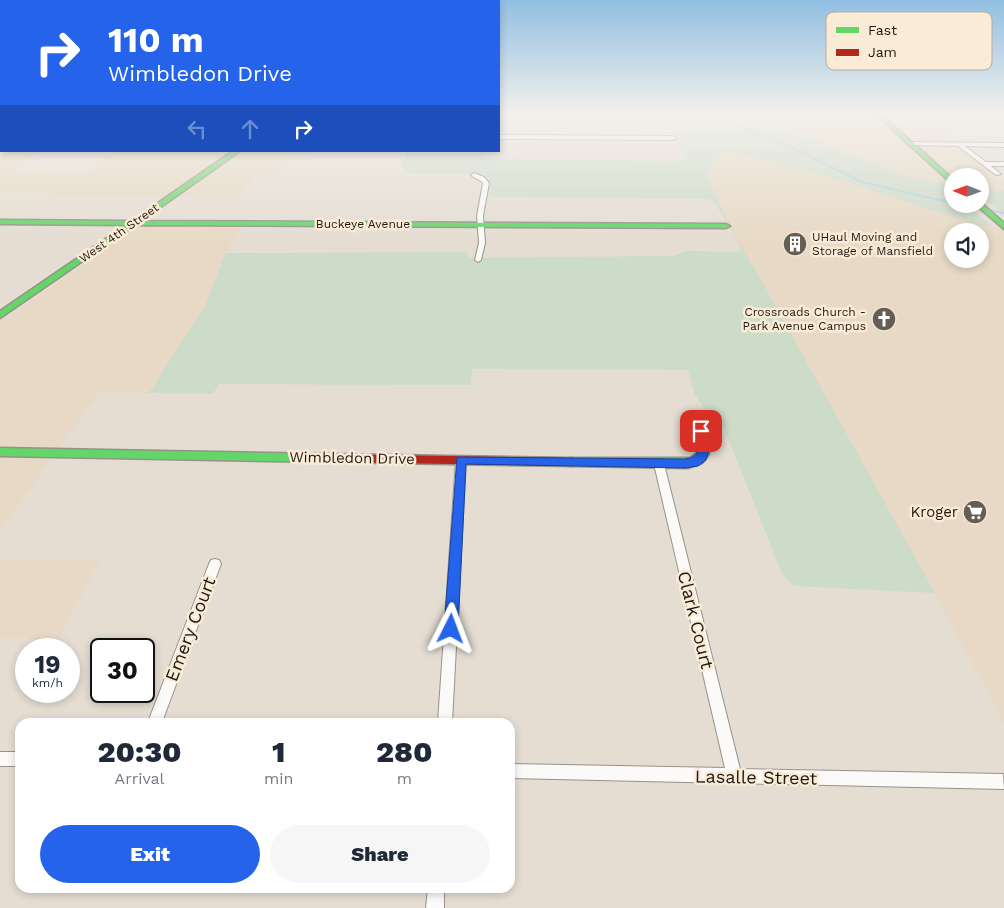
<!DOCTYPE html>
<html lang="en">
<head>
<meta charset="utf-8">
<style>
	:root { --surface:#fff; --page:#f6f6f7; --text:#1f2937; --muted:#747a83; --accent:#2563eb }
	body { margin:0; font-family:"Work Sans",sans-serif; background:var(--page); color:var(--text); height:100vh; display:flex; flex-direction:column; font-size:19px; white-space:nowrap }
	* { box-sizing:border-box; margin:0 }
	p { font-size:16px; color:var(--muted) }
	.icon { flex:none; width:28px; height:28px; fill:none; stroke:currentColor; stroke-width:2; stroke-linecap:round; stroke-linejoin:round }
	.map { position:relative; flex:1; overflow:hidden }
	.drawer { position:absolute; left:15px; top:718px; width:500px; height:175px; display:flex; flex-direction:column; background:var(--surface); border-radius:15px; box-shadow:0 2px 8px #0003 }
	.drawer>* { flex:none }
	.banner { position:absolute; left:0px; top:0px; width:500px; height:152px; box-shadow:0 2px 8px #0003; background:#2563eb; color:#fff; overflow:hidden }
	.needle { width:32px; rotate:271deg }
	.buttons { position:absolute; left:944px; top:168px; display:grid; gap:10px }
	.buttons a { display:grid; place-items:center; width:45px; height:45px; border-radius:50%; background:var(--surface); box-shadow:0 2px 8px #0003; font-size:25px }
	.speed { position:absolute; left:15px; top:638px; display:flex; gap:10px; font-size:25px; font-weight:700; text-align:center }
	.speed>* { display:grid; place-content:center; width:65px; height:65px; border-radius:50%; background:var(--surface); box-shadow:0 2px 8px #0003; line-height:1 }
	.speed small { font-size:12px; font-weight:400 }
	.speed .limit { border:2px solid #111; border-radius:8px; background:#fff; color:#111 }
	.pin { position:absolute; display:grid; place-items:center; width:42px; height:42px; color:#fff; margin:-21px; border-radius:10px; box-shadow:0 2px 8px #0006 }
	.me { position:absolute; width:55px; margin:-28px; rotate:3deg; stroke-linejoin:round; filter:drop-shadow(0 0 4px #0008) }
	.turn { display:flex; align-items:center; gap:18px; height:105px; padding:0 25px; font-size:22px }
	.turn .icon { width:65px; height:65px; stroke-width:2.5 }
	.turn b { display:block; font-size:35px; line-height:42px }
	.lanes { display:flex; align-items:center; height:48px; padding:0 25px; background:#0003; justify-content:center; gap:25px; direction:ltr }
	.lanes .off { opacity:.35 }
	.eta { display:flex; justify-content:space-evenly; align-items:center; height:85px; text-align:center }
	.eta b { font-size:30px; font-weight:800; line-height:35px }
	.primary-button { display:flex; gap:10px; margin-top:auto; padding:10px 25px }
	.primary-button a { flex:1; height:58px; border-radius:30px; background:var(--accent); color:#fff; font-size:20px; font-weight:800; line-height:58px; text-align:center }
	.primary-button a+a { background:var(--page); color:var(--text) }
	.map>svg:first-child { display:block }
</style>
</head>
<body>
<div class="map">
<svg width="1004" height="908" viewBox="0 0 1004 908">
	<rect width="100%" height="100%" fill="#e5ddd2"/>
	<path fill="#e7d9c5" fill-rule="evenodd" d="M 834,114 L 932,114 L 955,132 L 943,132 L 1001,178 L 1004,181 L 1004,191 L 980,190 L 980,176 L 952,176 L 952,185 L 906,176 L 792,133 L 779,121 L 840,121 Z
		M 1,147 L 1,151 L 41,151 L 14,171 L 87,174 L 114,151 L 310,151 L 308,155 L 288,155 L 276,175 L 255,175 L 239,198 L 0,194 Z
		M 721,153 L 734,153 L 804,169 L 975,224 L 1004,229 L 1004,723 L 935,593 L 720,208 L 708,179 L 707,172 ZM 952,231 L 980,231 L 980,259 L 952,259 Z
		M 140,224 L 243,225 L 225,253 L 206,304 L 149,393 L 99,392 L 0,531 L 0,323 Z
		M 0,559 L 100,560 L 58,640 L 0,638 Z"/>
	<path fill="#cddbc9" d="M 664,114 L 746,114 L 779,121 L 792,133 L 906,176 L 943,183 L 952,191 L 952,204 L 966,204 L 991,226 L 975,224 L 804,169 L 734,153 L 721,153 C 717,159 709,166 707,173 C 706,180 748,262 754,267 L 935,593 L 794,586 L 782,574 L 724,428 L 705,409 L 695,395 L 688,370 L 472,369 L 471,385 L 219,384 L 213,394 L 149,393 L 206,304 L 225,253 L 467,252 L 468,258 L 673,256 L 688,251 L 738,252 L 741,250 C 737,237 720,207 709,199 L 496,197 L 487,194 L 488,178 L 484,174 L 408,173 L 402,166 L 408,151 L 484,151 L 484,158 L 488,159 L 680,161 L 686,159 Z
		M 980,190 L 1004,191 L 1004,215 L 980,194 Z"/>
	<g fill="none" stroke-linecap="round" stroke-linejoin="round">
		<path stroke="#b0d0d8" stroke-width="2" d="M 713,114 L 787,145 L 862,182 L 952,203
			M 956,204 L 981,208
			M 987,210 L 1004,213"/>
		<g stroke="#979289" stroke-width="2">
			<path id="street" d="M 499,135 L 673,136 L 676,138 L 673,140 L 499,139 Z
				M 911,142 L 1004,143 L 1004,147 L 965,146 L 986,162 L 1004,162 L 1004,166 L 991,166 L 1001,174 L 996,175 L 958,146 L 909,145 Z
				M 1,143 L 1,147 L 0,148 L 0,144 Z
				M 474,173 L 484,177 L 489,183 L 483,216 L 485,243 L 481,260 L 478,262 L 475,260 L 479,243 L 477,216 L 483,183 C 480,179 475,179 471,175 Z
				M 461,456 L 465,457 L 466,460 L 452,722 L 438,722 L 456,460 L 457,457 Z
				M 659,460 L 663,461 L 664,464 L 740,769 L 1003,774 L 1004,789 L 510,778 L 510,764 L 725,768 L 654,464 L 655,461 Z
				M 215,559 L 219,560 L 221,564 L 162,722 L 148,722 L 209,564 L 211,560 Z
				M 0,752 L 20,752 L 20,766 L 0,766 Z
				M 428,888 L 444,888 L 444,908 L 426,908 Z"/>
		</g>
		<g stroke="#979289" stroke-width="3">
			<path id="fast" d="M 875,114 L 881,114 L 952,178 L 952,183 L 950,182 Z
				M 233,151 L 240,151 L 141,221 L 726,224 L 730,226 L 726,228 L 135,225 L 0,318 L 0,311 L 126,225 L 0,224 L 0,220 L 132,221 Z
				M 980,202 L 1004,223 L 1004,229 L 975,204 Z
				M 701,427 L 706,431 L 709,454 L 702,463 L 688,468 L 571,466 L 567,465 L 565,462 L 567,459 L 571,458 L 690,458 L 697,453 L 696,431 Z
				M 0,448 L 326,454 L 330,455 L 332,458 L 330,461 L 326,462 L 0,456 Z"/>
		</g>
		<g stroke="#979289" stroke-width="3">
			<path id="jam" d="M 326,454 L 571,458 L 575,459 L 577,462 L 575,465 L 571,466 L 326,462 L 322,461 L 320,458 L 322,455 Z"/>
		</g>
		<use href="#street" fill="#fbfaf8" fill-rule="evenodd"/>
		<use href="#fast" fill="#63d668" fill-rule="evenodd"/>
		<use href="#jam" fill="#b3261e" fill-rule="evenodd"/>
	</g>
	<linearGradient id="sky" x2="0" y2="1"><stop stop-color="#91bfe2"/><stop offset="0.47" stop-color="#f3f0eb"/><stop offset="1" stop-color="#f3f0eb" stop-opacity="0"/></linearGradient>
	<rect width="1004" height="242" fill="url(#sky)"/>
	<path fill="#2563eb" stroke="#184099" d="M 701,427 L 707,431 L 710,447 L 706,460 L 698,466 L 685,468 L 466,464 L 458,629 L 456,634 L 451,636 L 446,634 L 444,629 L 457,457 L 685,459 C 702,457 699,445 696,431 Z"/>
	<defs>
		<g id="building-disc" transform="scale(1.25)"><circle r="9.5" fill="#645e55" stroke="#faebd7"/><path d="M-4-6H4V6H1V3H-1V6H-4ZM-2.5-4.3h1.7v1.8h-1.7ZM.8-4.3h1.7v1.8H.8ZM-2.5-1h1.7V.8h-1.7ZM.8-1h1.7V.8H.8Z" fill="#fff"/></g>
		<g id="church-disc" transform="scale(1.25)"><circle r="9.5" fill="#645e55" stroke="#faebd7"/><path d="M-1.2-6h2.4v3.5h3.3v2.4h-3.3V6h-2.4V-.1h-3.3v-2.4h3.3Z" fill="#fff"/></g>
		<g id="supermarket-disc" transform="scale(1.25)"><circle r="9.5" fill="#645e55" stroke="#faebd7"/><path d="M-6-5.5h2.5l.6 2H6L4.5 2H-2.5L-4.4-4H-6ZM-1.5 3.2a1.3 1.3 0 1 0 .1 0ZM3 3.2a1.3 1.3 0 1 0 .1 0Z" fill="#fff"/></g>
	</defs>
	<g fill-rule="evenodd">
		<use href="#building-disc" x="795" y="244"/>
		<use href="#church-disc" x="884" y="319"/>
		<use href="#supermarket-disc" x="975" y="512"/>
	</g>
	<g text-anchor="middle" dominant-baseline="central" stroke-width="5" stroke-linejoin="round" paint-order="stroke">
		<g font-size="12" fill="#1f1912" stroke="#faebd7">
			<text x="363" y="224">Buckeye Avenue</text>
			<text transform="translate(119 233) rotate(-35)">West 4th Street</text>
		</g>
		<g font-size="12" fill="#1f1912" stroke="#faebd7" text-anchor="start">
			<text x="812" y="237">UHaul Moving and<tspan x="812" dy="14">Storage of Mansfield</tspan></text>
			<text x="866" y="312" text-anchor="end">Crossroads Church -<tspan x="866" dy="14">Park Avenue Campus</tspan></text>
		</g>
		<g font-size="15" fill="#1f1912" stroke="#faebd7">
			<text transform="translate(352 458) rotate(1)">Wimbledon Drive</text>
		</g>
		<g font-size="15" fill="#1f1912" stroke="#faebd7" text-anchor="end">
			<text x="958" y="512">Kroger</text>
		</g>
		<g font-size="18" fill="#1f1912" stroke="#faebd7">
			<text transform="translate(696 620) rotate(76)">Clark Court</text>
			<text transform="translate(190 629) rotate(-69)">Emery Court</text>
			<text transform="translate(756 777) rotate(1)">Lasalle Street</text>
		</g>
	</g>
	<rect x="826" y="12" width="166" height="58" rx="8" fill="#faebd7" stroke="#b8ac9c" stroke-width="1"/>
	<rect x="836" y="27" width="23" height="6" fill="#63d668"/>
	<rect x="836" y="49" width="23" height="7" fill="#b3261e"/>
	<g font-size="14" fill="#1f1912">
		<text x="868" y="35">Fast</text>
		<text x="868" y="57">Jam</text>
	</g>
</svg>
<div class="buttons">
<a><svg class="needle" viewBox="-14 -14 28 28"><path d="M0-13l5 13h-10z" fill="#e53935"/><path d="M0 13l5-13h-10z" fill="#747a83"/></svg></a>
<a><svg class="icon" aria-label="sound" viewBox="0 0 24 24"><path d="M4 9h4l5-4v14l-5-4H4zM17 9q2 3 0 6"/></svg></a>
</div>
<div class="speed"><div>19<small>km/h</small></div><div class="limit">30</div></div>
<div class="pin" style="left:701px;top:431px;background:#d93025"><svg class="icon" aria-label="arrive" viewBox="0 0 24 24"><path d="M6 21V4h12l-3 4 3 4H6"/></svg></div>
<svg class="me" style="left:451px;top:629px" viewBox="-20 -20 40 40"><path d="M0-17L14 15 0 8-14 15z" fill="#2563eb" stroke="#fff" stroke-width="4"/></svg>
<div class="banner">
<div class="turn"><svg class="icon" aria-label="right" viewBox="0 0 24 24"><path d="M7 20v-9h11M14 6l5 5-5 5"/></svg><div><b>110 m</b>Wimbledon Drive</div></div>
<div class="lanes"><svg class="icon off" aria-label="left" viewBox="0 0 24 24"><path d="M17 20v-9H6M10 6l-5 5 5 5"/></svg><svg class="icon off" aria-label="ahead" viewBox="0 0 24 24"><path d="M12 20V5M6 11l6-6 6 6"/></svg><svg class="icon" aria-label="right" viewBox="0 0 24 24"><path d="M7 20v-9h11M14 6l5 5-5 5"/></svg></div>
</div>
<section class="drawer">
<div class="eta">
<div><b>20:30</b><p>Arrival</p></div>
<div><b>1</b><p>min</p></div>
<div><b>280</b><p>m</p></div>
</div>
<div class="primary-button"><a>Exit</a><a>Share</a></div>
</section>
</div>
</body>
</html>
